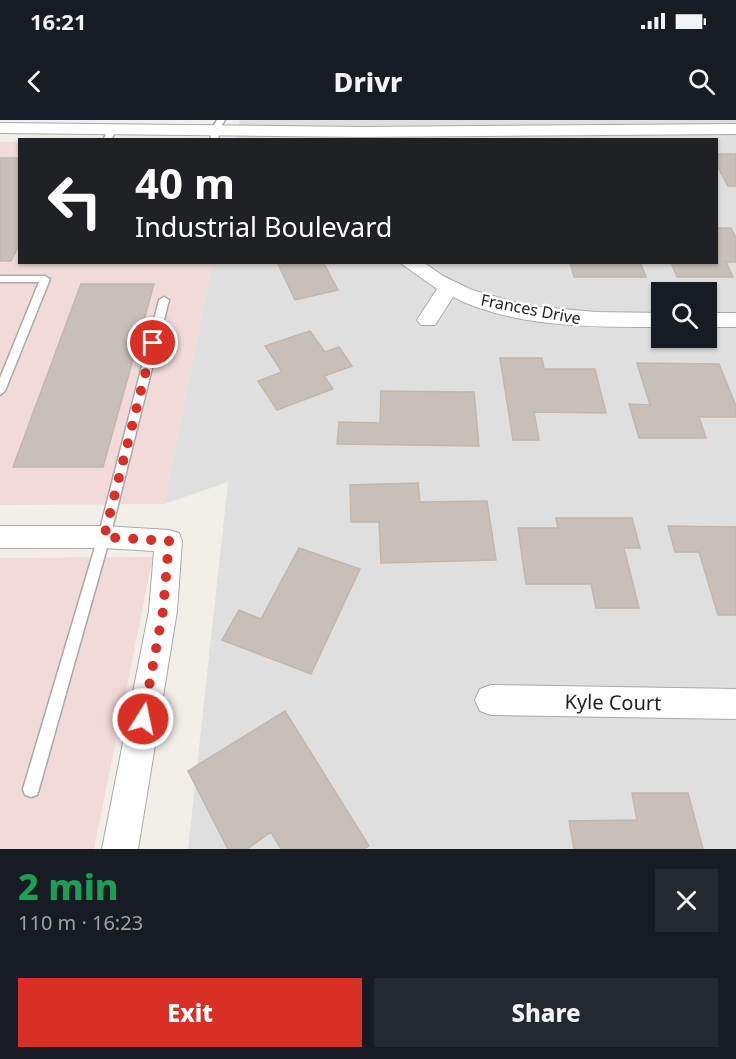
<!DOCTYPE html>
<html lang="en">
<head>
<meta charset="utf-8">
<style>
	:root { --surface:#171b24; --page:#242831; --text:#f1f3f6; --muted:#9ea1a6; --accent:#d93025 }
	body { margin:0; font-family:"Noto Sans",sans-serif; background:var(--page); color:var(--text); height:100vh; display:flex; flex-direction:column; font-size:22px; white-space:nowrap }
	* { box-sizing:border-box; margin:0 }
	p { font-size:20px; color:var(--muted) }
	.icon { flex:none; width:33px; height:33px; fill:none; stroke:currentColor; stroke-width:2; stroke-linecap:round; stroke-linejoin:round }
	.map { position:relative; height:729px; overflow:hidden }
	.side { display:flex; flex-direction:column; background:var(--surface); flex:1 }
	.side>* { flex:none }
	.hud { position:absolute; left:18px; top:18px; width:700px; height:126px; border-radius:0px; box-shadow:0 2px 4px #0004; background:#202124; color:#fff; overflow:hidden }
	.buttons { position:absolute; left:651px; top:162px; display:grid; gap:12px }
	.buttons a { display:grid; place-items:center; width:66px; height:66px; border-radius:0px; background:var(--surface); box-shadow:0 2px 4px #0004; font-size:30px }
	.pin { position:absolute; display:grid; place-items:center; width:51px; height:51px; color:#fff; margin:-26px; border:3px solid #fff; border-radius:50%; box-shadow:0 2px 6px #0007 }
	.me { position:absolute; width:66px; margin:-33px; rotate:10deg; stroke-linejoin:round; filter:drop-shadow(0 0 4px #0008) }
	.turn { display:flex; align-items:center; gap:21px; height:126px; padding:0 18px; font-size:27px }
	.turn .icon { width:78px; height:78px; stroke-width:2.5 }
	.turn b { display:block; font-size:42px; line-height:51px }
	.round { display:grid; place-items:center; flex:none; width:63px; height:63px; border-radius:0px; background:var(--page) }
	.summary { display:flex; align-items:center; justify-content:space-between; height:102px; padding:0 18px }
	h1 { font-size:36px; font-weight:800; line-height:45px; color:#1e9e55 }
	.action { display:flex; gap:12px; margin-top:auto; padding:12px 18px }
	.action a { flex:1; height:69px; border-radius:0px; background:var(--accent); color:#fff; font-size:24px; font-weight:800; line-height:69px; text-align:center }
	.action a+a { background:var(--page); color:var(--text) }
	.status { display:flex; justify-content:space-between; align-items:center; height:42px; padding:0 30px; background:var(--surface); direction:ltr }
	.status svg { height:16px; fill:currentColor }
	header { display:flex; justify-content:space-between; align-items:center; height:78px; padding:0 18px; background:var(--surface); font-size:27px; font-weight:800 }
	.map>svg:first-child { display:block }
</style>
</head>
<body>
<div class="status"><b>16:21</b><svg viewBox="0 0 49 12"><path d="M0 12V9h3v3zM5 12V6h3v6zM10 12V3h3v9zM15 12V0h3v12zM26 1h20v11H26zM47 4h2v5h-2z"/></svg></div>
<header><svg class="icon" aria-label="back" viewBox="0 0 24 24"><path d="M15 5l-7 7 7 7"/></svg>Drivr<svg class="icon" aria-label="search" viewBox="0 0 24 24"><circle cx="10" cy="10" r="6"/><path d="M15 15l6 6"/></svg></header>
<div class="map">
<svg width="736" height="729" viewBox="0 0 736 729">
	<rect width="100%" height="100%" fill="#f2efe9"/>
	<path fill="#e0dfdf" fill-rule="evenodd" d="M 240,0 L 736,0 L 736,729 L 188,729 L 228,362 L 164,384 L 212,143 L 717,142 L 717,20 L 236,19 ZM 662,172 L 706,172 L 706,218 L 662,218 Z"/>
	<path fill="#f2dad9" d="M 0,22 L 19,22 L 20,142 L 212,143 L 164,384 L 0,385 Z
		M 153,437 L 94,729 L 0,729 L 0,438 Z"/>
	<path fill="#c7bfb8" stroke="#c4b6ab" stroke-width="1.5" d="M 717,34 L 736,34 L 736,66 L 728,66 L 717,46 Z
		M 0,38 L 20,38 L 20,124 L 11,141 L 0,141 Z
		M 717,108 L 731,108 L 736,118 L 736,142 L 726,142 L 733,157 L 677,157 L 671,142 L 717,142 Z
		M 277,142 L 323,142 L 338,170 L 295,180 Z
		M 570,142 L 640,142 L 646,157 L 574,157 Z
		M 81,164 L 154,164 L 103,347 L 13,347 Z
		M 310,211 L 325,232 L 339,227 L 352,246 L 324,256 L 333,269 L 277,290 L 258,261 L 282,252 L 265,226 Z
		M 500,238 L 542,238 L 544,249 L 595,249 L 606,293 L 534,292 L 539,320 L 513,320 Z
		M 637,243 L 719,244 L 736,286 L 736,297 L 699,297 L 706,318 L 639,318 L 629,284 L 650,285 Z
		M 381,271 L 474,272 L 479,326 L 337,324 L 339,302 L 380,303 Z
		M 418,363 L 420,382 L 487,381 L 496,440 L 381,443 L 379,402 L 351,402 L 350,365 Z
		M 556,398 L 632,398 L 640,428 L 624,428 L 639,488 L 596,488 L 591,464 L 526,464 L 518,408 L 558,408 Z
		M 668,406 L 736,407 L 736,495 L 718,495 L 699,432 L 675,432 Z
		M 299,428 L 360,449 L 311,554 L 222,520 L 239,490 L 261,499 Z
		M 285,591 L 369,726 L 364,729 L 281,729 L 271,712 L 247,729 L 228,729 L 188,651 Z
		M 632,673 L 688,673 L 703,729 L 574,729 L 569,701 L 637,700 Z"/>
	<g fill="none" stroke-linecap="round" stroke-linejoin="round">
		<g stroke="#a9a9a9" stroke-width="3">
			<path id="lane" d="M 217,0 L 225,0 L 218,11 L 219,20 L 211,20 L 210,11 Z
				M 109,8 L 116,10 L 111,20 L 103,20 Z
				M 0,156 L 45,156 L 50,159 L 5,271 L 0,275 L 0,258 L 39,162 L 0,162 Z
				M 164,177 L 169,180 L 110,417 L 39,669 L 37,675 L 31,677 L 25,675 L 23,669 L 98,417 L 159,180 Z"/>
		</g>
		<g stroke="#a9a9a9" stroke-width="2">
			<path id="street" d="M 0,3 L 362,7 L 736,4 L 736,14 L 362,17 L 0,13 Z
				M 399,142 L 423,142 L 443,156 L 472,170 L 529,186 L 596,192 L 662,193 L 662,207 C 593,207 515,208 453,177 L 435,205 L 421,205 L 417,200 L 437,169 Z
				M 706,193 L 736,193 L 736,207 L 706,207 Z
				M 0,406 L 104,406 L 169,410 L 179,413 L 182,421 L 177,491 L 138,729 L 102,729 L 149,491 L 154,431 L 104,428 L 0,428 Z
				M 491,565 L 736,569 L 736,599 L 491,595 L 480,591 L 475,580 L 480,569 Z"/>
		</g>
		<use href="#lane" fill="#fff" fill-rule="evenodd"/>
		<use href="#street" fill="#fff" fill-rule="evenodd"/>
	</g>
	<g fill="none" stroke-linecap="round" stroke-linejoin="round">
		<path stroke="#d93025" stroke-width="10" stroke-dasharray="0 18" d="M 143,599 L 163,491 L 169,421 L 104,417 L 153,223"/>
	</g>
	<g text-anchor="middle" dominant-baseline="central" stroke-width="5" stroke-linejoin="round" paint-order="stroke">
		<g font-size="16" fill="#222" stroke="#fff">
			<text transform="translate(531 189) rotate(11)">Frances Drive</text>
		</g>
		<g font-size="20" fill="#222" stroke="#fff">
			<text transform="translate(613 582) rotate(1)">Kyle Court</text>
		</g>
	</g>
</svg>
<div class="buttons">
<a><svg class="icon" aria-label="search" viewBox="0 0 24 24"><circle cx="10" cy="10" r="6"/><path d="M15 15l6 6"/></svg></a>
</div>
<div class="pin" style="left:153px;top:223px;background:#d93025"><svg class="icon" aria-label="arrive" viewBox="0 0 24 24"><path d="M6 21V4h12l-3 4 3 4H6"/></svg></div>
<svg class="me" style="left:143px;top:599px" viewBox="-20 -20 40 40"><circle r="17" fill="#d93025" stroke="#fff" stroke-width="3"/><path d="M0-11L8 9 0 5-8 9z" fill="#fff"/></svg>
<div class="hud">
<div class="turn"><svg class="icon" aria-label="left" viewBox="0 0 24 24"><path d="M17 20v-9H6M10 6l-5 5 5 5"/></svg><div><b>40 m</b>Industrial Boulevard</div></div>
</div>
</div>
<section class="side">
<div class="summary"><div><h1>2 min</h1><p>110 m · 16:23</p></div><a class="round"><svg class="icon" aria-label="close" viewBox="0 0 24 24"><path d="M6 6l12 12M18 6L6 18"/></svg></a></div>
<div class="action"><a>Exit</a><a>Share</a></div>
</section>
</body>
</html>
